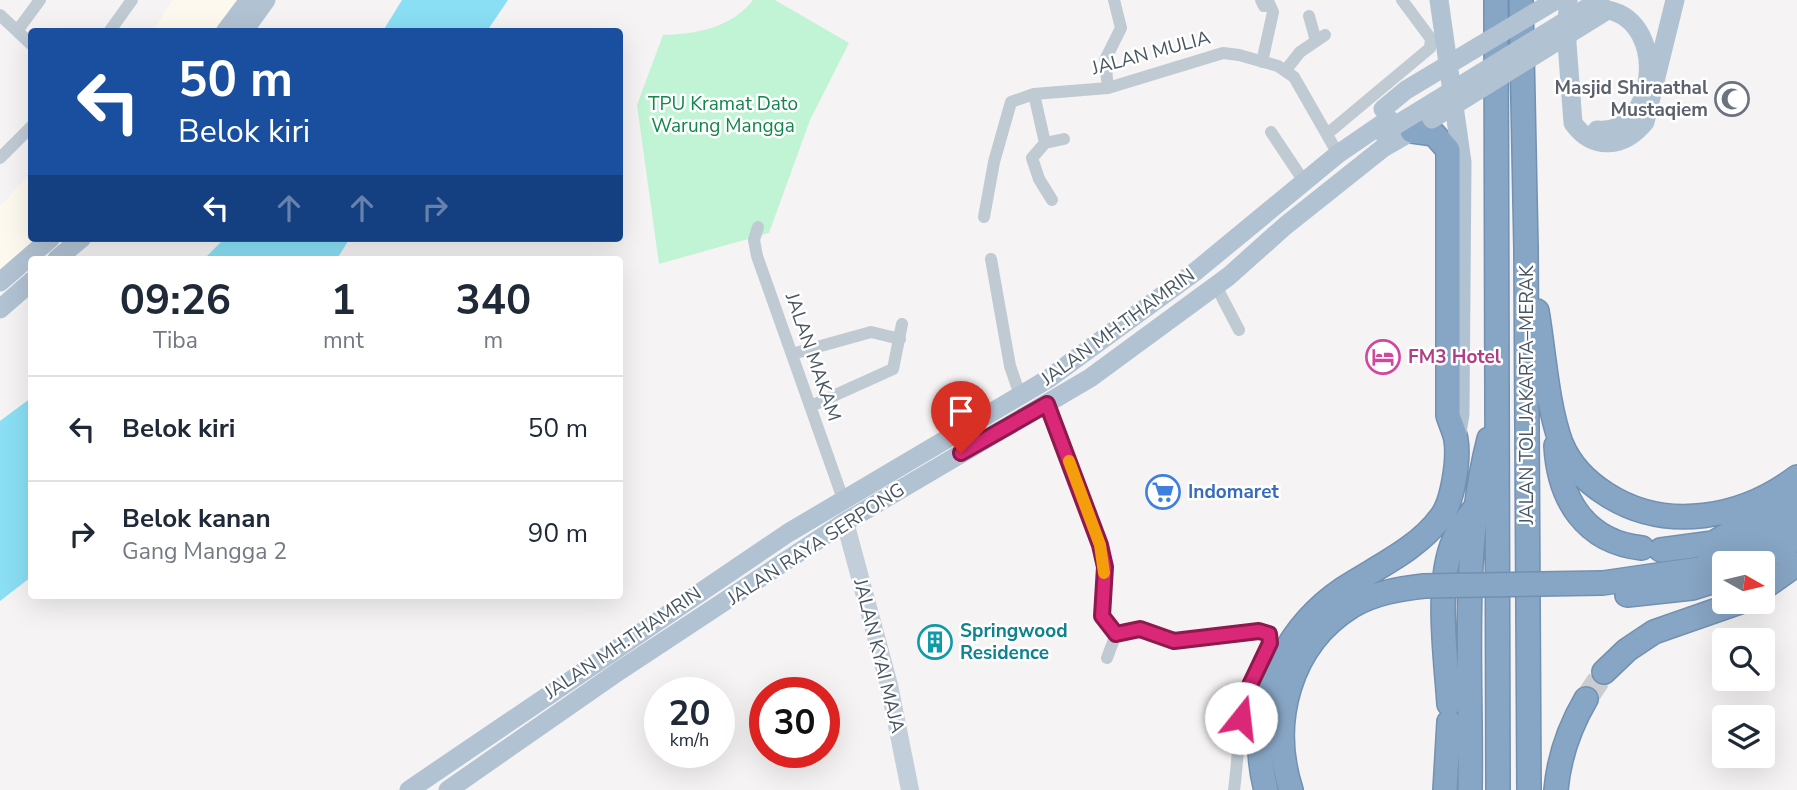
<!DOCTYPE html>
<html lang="id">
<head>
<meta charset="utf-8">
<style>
	:root { --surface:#fff; --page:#f2f2f3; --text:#1f2937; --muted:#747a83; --line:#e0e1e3 }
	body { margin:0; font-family:"Nunito Sans",sans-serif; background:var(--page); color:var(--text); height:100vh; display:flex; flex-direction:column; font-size:26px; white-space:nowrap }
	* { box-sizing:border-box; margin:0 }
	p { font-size:23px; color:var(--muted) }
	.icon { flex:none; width:38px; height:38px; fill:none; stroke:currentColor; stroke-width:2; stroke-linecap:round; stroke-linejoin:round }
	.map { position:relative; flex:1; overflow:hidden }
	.panel { position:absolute; left:28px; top:256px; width:595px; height:343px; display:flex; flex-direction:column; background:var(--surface); border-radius:7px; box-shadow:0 7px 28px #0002 }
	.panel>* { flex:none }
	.banner { position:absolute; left:28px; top:28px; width:595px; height:214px; border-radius:7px; box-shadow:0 7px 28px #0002; background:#1a4fa0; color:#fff; overflow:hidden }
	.needle { width:46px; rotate:98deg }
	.fabs { position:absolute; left:1712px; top:551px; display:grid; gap:14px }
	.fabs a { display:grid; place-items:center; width:63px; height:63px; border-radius:7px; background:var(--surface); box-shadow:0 7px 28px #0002; font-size:35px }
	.speed { position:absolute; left:644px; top:677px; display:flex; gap:14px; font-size:35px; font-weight:700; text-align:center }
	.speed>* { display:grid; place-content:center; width:91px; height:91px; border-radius:50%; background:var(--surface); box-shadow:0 7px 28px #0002; line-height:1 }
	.speed small { font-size:18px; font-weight:400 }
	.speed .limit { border:10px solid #d22; background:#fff; color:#111 }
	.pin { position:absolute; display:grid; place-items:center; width:60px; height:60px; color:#fff; margin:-72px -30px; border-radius:50% 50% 50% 0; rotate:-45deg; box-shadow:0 0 7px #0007 }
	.pin .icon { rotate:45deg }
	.me { position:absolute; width:77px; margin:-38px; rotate:16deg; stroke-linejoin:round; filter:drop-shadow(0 0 5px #0008) }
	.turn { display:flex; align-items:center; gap:24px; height:147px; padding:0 35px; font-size:32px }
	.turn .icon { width:91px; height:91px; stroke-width:2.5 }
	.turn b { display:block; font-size:49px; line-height:60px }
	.lanes { display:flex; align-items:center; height:66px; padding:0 35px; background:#0003; justify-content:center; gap:35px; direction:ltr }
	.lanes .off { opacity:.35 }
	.eta { display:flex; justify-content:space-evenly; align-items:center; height:119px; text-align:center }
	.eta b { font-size:42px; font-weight:700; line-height:49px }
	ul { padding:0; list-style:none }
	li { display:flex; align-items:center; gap:21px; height:105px; padding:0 35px; border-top:2px solid var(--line) }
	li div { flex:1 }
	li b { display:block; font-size:26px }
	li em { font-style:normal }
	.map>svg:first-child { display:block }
</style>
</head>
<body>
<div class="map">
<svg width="1797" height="790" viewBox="0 0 1797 790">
	<rect width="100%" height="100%" fill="#f5f3f3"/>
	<path fill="#fef9ee" d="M 173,0 L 245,0 L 223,31 L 151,32 Z
		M 31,173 L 32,238 L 57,238 L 0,286 L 0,206 Z"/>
	<path fill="#c0f4d4" d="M 753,0 L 775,0 L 849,43 L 810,120 L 769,233 L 659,264 L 637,105 L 663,35 C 697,34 731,28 753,0 Z"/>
	<path fill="#8adff4" d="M 402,0 L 508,0 L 487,31 L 383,31 Z
		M 225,238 L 350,238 L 337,259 L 204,259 Z
		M 31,398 L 31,577 L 0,601 L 0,421 Z"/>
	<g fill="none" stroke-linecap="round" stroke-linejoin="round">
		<path stroke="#cacccf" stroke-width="23" stroke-dasharray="23 11" stroke-linecap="butt" d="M 1586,699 L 1604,672"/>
		<g stroke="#7290b1" stroke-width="26">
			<path id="motorway" d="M 1496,0 L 1498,790
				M 1521,0 L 1526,249 L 1529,790
				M 1537,311 C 1544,352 1547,405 1561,443 C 1570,465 1587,482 1606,494 C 1666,533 1743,518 1797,477
				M 1556,446 C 1559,499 1585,542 1642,548
				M 1661,550 L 1713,543 L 1791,498
				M 1755,564 L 1797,538
				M 1603,583 L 1699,569 L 1754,546 L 1797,515
				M 1762,589 L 1797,564
				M 1627,595 L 1692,588 L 1724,578
				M 1604,672 L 1627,650 L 1654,632 L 1740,602
				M 1449,704 C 1446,657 1435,584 1454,540 C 1459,529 1468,518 1475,508
				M 1266,790 C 1246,715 1278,633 1343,589 C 1375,568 1418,549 1441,517 C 1453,502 1459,459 1456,440 C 1455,432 1450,423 1448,415 L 1448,150 L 1434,134 L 1412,131
				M 1291,790 C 1269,722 1289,645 1352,606 C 1374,593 1399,589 1424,586
				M 1445,790 L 1449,722
				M 1470,790 C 1472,674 1460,552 1489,439
				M 1556,790 C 1559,756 1569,728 1586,699"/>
		</g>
		<path stroke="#c0cad3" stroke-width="12" d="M 1261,0 L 1264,6 L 1270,5 L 1273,12 L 1262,62
			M 0,15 L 32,45
			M 1309,16 L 1316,41
			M 17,31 L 40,0
			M 109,32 L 132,0
			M 1285,71 L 1300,52 L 1325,35
			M 1108,88 L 1105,60 L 1121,28 L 1114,0
			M 1034,94 L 1045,143 L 1064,139
			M 1271,132 L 1305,183
			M 1327,134 L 1430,48 L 1431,39 L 1402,0
			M 1045,143 L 1032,158 L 1039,179 L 1052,200
			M 0,158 L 32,126
			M 984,217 L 994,162 L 1011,102 L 1034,94 L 1108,88 L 1223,53 L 1239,55 L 1278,66 L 1294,77 L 1338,154
			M 758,227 L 754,240 L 757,256 L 843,499
			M 991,259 L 1010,366 L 1020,395
			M 1216,286 L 1239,330
			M 792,354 L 871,332 L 900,339
			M 1047,404 L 1100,545 L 1105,567 L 1103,616 L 1116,634
			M 811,406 L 893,369 L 902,324
			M 1116,634 L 1140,629 L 1174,641 L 1259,631 L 1269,634 C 1273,650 1256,670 1250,685 C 1237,719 1239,755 1234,790
			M 1107,658 L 1116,634"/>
		<path stroke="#c2ceda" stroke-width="18" d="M 845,522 L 889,685 L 910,790"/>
		<path stroke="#b1c2d3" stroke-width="19" d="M 1439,0 L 1462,162 L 1460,414 L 1456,439
			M 1568,0 L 1567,43 L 1573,123 C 1593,151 1624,148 1645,122 L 1675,0
			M 225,32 L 249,0
			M 243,32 L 266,0
			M 1597,130 C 1656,137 1670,23 1608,10
			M 57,259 L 82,238
			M 0,282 L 51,238
			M 0,309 L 32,281
			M 409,790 L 788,533 L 1048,379 L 1196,271 L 1338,154 L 1389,119
			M 448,790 L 619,671 L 845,522 L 1090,378 L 1229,276 L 1285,226 L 1383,148 L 1423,125"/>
		<use href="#motorway" stroke="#87a5c4" stroke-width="23"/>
		<g stroke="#7290b1" stroke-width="26" stroke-linecap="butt">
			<path id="motorway-bridge" d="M 1424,586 L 1603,583"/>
		</g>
		<path stroke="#b1c2d3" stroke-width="19" d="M 1383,109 L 1406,90 L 1556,0
			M 1432,119 L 1606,11
			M 1383,133 L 1600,0"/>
		<use href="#motorway-bridge" stroke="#87a5c4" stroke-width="23"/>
	</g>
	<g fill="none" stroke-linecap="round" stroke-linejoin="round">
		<g stroke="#8e194d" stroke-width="18">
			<path id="route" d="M 961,453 L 1047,404 L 1100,545 L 1105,567 L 1102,616 L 1116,634 L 1140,629 L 1174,641 L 1259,631 L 1269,634 L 1270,643 L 1250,685 L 1241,718"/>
		</g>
		<use href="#route" stroke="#db2777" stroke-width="12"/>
		<path stroke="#f59e0b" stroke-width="12" d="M 1069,461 L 1100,545 L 1104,573"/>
	</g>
	<defs>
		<g id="mosque-ring" transform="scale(1.75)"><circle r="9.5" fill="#fff" stroke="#6b7280" stroke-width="1.5"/><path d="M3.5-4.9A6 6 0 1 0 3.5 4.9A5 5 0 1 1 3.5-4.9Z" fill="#6b7280"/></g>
		<g id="hotel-ring" transform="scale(1.75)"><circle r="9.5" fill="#fff" stroke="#d1479c" stroke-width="1.5"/><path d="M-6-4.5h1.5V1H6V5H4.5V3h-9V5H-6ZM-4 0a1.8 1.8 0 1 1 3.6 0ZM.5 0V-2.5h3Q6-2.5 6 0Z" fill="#d1479c"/></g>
		<g id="supermarket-ring" transform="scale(1.75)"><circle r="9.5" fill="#fff" stroke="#3f7fe0" stroke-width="1.5"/><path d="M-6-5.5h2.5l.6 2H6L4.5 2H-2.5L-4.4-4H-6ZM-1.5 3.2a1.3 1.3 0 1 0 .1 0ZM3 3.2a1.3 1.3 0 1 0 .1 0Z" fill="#3f7fe0"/></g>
		<g id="building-ring" transform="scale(1.75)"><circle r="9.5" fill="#fff" stroke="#0f9aa8" stroke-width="1.5"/><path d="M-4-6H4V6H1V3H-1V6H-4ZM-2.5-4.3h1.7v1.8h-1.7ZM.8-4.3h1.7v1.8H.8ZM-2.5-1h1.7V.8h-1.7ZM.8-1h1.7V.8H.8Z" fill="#0f9aa8"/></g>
	</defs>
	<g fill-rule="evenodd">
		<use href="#mosque-ring" x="1732" y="99"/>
		<use href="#hotel-ring" x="1383" y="357"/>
		<use href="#supermarket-ring" x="1163" y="492"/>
		<use href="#building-ring" x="935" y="642"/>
	</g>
	<g text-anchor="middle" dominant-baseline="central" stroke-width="5" stroke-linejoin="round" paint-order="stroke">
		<g font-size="19" fill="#485662" stroke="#fff">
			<text transform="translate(1151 53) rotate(-15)">JALAN MULIA</text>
			<text transform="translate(1118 327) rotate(-36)">JALAN MH.THAMRIN</text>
			<text transform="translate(813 357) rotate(71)">JALAN MAKAM</text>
			<text transform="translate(1527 395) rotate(-90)">JALAN TOL JAKARTA–MERAK</text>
			<text transform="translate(816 544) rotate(-33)">JALAN RAYA SERPONG</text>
			<text transform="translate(623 643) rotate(-34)">JALAN MH.THAMRIN</text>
			<text transform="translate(879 656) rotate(76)">JALAN KYAI MAJA</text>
		</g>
		<g font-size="19" font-weight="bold" fill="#5b616d" stroke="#fff" text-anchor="end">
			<text x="1708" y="88">Masjid Shiraathal<tspan x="1708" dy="22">Mustaqiem</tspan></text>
		</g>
		<g font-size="19" fill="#10874b" stroke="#fff">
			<text x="723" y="104">TPU Kramat Dato<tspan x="723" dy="22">Warung Mangga</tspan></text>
		</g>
		<g font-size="19" font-weight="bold" fill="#b23c85" stroke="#fff" text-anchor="start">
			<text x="1408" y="357">FM3 Hotel</text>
		</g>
		<g font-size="19" font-weight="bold" fill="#366cbe" stroke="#fff" text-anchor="start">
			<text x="1188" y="492">Indomaret</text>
		</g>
		<g font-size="19" font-weight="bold" fill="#0d838f" stroke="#fff" text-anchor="start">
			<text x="960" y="631">Springwood<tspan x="960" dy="22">Residence</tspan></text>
		</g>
	</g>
</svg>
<div class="fabs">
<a><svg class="needle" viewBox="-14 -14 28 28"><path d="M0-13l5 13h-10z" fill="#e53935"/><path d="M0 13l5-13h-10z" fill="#747a83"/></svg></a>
<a><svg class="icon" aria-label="search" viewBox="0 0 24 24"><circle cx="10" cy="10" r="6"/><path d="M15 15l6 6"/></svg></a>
<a><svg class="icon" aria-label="layers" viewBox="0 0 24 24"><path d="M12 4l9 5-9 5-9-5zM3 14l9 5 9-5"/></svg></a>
</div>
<div class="speed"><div>20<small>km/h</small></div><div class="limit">30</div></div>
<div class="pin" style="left:961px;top:453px;background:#d93025"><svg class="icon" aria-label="arrive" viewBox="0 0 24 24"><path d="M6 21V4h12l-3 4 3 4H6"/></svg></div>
<svg class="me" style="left:1241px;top:718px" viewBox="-20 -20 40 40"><circle r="19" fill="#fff"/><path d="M0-13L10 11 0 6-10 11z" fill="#db2777"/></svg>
<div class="banner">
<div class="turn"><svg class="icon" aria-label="left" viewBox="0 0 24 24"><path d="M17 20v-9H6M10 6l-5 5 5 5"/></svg><div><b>50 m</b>Belok kiri</div></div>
<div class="lanes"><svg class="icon" aria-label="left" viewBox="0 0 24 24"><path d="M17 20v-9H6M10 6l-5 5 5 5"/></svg><svg class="icon off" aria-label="ahead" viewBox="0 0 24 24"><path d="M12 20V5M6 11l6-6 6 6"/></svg><svg class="icon off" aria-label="ahead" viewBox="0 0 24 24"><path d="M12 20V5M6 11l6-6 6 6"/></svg><svg class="icon off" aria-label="right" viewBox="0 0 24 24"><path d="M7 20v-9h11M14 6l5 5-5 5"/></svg></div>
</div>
<section class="panel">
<div class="eta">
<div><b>09:26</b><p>Tiba</p></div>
<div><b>1</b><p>mnt</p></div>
<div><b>340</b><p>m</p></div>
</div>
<ul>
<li><svg class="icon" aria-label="left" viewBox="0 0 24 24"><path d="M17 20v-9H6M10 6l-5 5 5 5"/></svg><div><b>Belok kiri</b></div><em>50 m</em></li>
<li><svg class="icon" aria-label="right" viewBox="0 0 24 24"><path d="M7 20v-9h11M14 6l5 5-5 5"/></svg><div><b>Belok kanan</b><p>Gang Mangga 2</p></div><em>90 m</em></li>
</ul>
</section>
</div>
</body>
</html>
